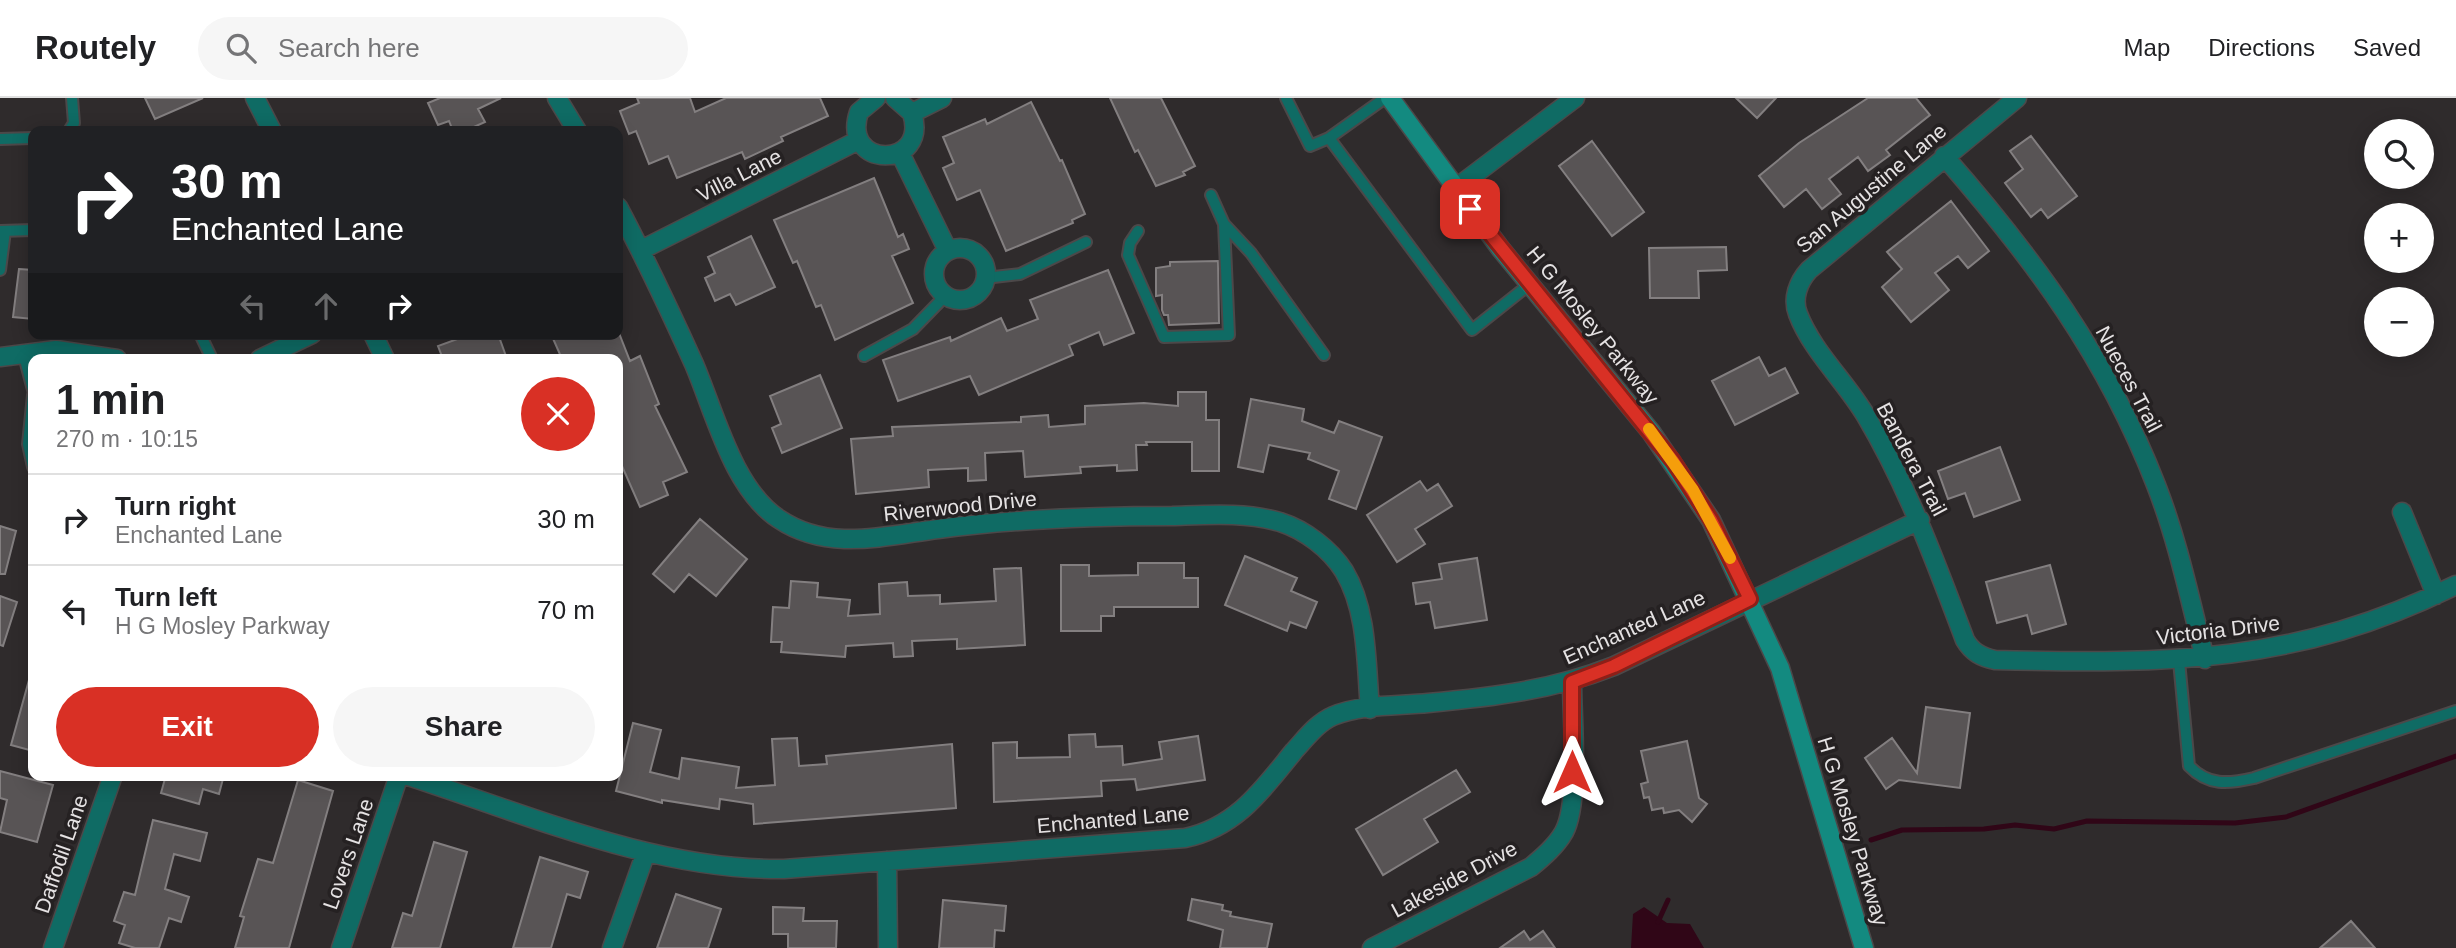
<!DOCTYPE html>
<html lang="en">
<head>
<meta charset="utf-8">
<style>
	:root { --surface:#fff; --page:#f6f6f6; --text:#202124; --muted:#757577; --line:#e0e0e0; --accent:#d93025 }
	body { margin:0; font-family:Arial,sans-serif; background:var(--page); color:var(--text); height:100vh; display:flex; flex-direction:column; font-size:26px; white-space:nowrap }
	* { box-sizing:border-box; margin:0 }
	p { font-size:23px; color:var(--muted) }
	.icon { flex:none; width:38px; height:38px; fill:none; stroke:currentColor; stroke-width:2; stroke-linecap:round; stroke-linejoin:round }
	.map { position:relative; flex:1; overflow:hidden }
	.drawer { position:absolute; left:28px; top:256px; width:595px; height:427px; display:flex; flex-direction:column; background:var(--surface); border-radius:14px; box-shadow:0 4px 18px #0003 }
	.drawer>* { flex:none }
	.top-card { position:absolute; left:28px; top:28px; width:595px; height:214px; border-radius:14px; box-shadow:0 4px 18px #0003; background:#202124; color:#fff; overflow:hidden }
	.controls { position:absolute; left:2364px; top:21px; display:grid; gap:14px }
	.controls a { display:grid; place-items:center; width:70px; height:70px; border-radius:50%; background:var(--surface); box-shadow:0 4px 18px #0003; font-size:35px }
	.pin { position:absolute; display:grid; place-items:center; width:60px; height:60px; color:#fff; margin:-30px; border-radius:14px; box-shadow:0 4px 10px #0006 }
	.me { position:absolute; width:77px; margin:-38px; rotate:0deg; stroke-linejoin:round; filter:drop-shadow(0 0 5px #0008) }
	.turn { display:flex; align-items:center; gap:24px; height:147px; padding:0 28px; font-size:32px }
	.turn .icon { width:91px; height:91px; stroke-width:2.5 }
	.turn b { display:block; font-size:49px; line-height:60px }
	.lanes { display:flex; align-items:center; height:66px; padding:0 28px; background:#0003; justify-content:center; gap:35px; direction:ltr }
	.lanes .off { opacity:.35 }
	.round { display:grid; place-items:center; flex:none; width:74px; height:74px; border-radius:37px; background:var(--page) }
	.summary { display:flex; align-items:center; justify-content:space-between; height:119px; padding:0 28px }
	h1 { font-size:42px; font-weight:700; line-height:52px }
	.primary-button { display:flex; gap:14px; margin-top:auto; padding:14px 28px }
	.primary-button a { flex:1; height:80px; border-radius:42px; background:var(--accent); color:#fff; font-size:28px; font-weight:700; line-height:80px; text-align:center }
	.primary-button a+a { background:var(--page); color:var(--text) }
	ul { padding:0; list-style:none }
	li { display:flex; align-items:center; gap:21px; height:91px; padding:0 28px; border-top:2px solid var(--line) }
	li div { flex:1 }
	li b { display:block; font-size:26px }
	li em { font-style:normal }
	header { display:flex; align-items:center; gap:42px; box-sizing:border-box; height:98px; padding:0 35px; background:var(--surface); border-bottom:2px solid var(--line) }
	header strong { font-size:33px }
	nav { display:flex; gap:38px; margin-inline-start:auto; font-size:24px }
	.search { width:490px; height:63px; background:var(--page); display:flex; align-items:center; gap:18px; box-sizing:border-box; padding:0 24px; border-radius:38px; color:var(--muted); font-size:26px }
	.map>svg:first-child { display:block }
</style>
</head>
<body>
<header>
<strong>Routely</strong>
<div class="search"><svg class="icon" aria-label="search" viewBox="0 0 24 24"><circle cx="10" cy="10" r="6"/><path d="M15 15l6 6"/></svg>Search here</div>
<nav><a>Map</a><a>Directions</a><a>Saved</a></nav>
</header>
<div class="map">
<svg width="2456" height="850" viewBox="0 0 2456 850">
	<rect width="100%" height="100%" fill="#2f2b2c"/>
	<path fill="#300617" d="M 1644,809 L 1667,825 L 1690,826 L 1704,850 L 1631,850 L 1633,816 Z"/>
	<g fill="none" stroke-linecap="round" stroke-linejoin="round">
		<path stroke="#300617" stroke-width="5" d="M 1871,742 L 1902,732 L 1984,731 L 2015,727 L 2054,731 L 2087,723 L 2235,725 L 2286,719 L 2456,658
			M 1658,824 L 1668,802"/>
	</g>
	<path fill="#585455" stroke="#837f80" stroke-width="2" d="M 145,0 L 203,0 L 155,21 Z
		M 440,0 L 501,0 L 478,11 L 485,24 L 465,33 L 453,33 L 449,23 L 438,27 L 428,5 Z
		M 637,0 L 690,0 L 695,14 L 726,0 L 820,0 L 828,18 L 781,39 L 783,43 L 745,61 L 742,54 L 677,80 L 668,58 L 649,66 L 636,33 L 629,36 L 620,13 L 639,5 Z
		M 1110,0 L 1161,0 L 1195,68 L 1183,74 L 1185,77 L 1156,88 L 1138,52 L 1135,54 Z
		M 1736,0 L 1776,0 L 1757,20 Z
		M 1868,0 L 1916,0 L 1930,17 L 1886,52 L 1890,57 L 1868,73 L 1858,59 L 1829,81 L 1841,96 L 1822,111 L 1806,91 L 1784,109 L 1759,78 L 1799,45 Z
		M 1031,4 L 1060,63 L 1062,62 L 1085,116 L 1072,122 L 1073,125 L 1006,153 L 980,92 L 957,102 L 943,70 L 954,65 L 943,39 L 985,21 L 987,26 Z
		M 2031,38 L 2077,98 L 2048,120 L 2041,111 L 2031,119 L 2005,85 L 2023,71 L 2010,53 Z
		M 1592,43 L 1644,114 L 1612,138 L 1559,68 Z
		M 874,80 L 898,139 L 903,136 L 909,151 L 892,158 L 913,205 L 835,242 L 821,207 L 816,209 L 797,163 L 793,165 L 774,122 Z
		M 1951,103 L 1989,153 L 1968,170 L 1958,158 L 1935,175 L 1949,192 L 1911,224 L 1882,189 L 1902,171 L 1887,154 Z
		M 751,138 L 775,189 L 736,207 L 730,196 L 715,203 L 705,180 L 715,175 L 708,159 Z
		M 1726,149 L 1727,172 L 1698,173 L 1699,200 L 1650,200 L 1649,150 Z
		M 1218,163 L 1219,225 L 1169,227 L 1168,217 L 1164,217 L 1162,212 L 1162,197 L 1156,198 L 1156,170 L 1170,168 L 1170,164 Z
		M 19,171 L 33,172 L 33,221 L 13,219 Z
		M 1108,172 L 1134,235 L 1104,247 L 1099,234 L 1069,247 L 1073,257 L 979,297 L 970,278 L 898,303 L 883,262 L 950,239 L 951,243 L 1001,220 L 1007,233 L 1038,221 L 1030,202 Z
		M 619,235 L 630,263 L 640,258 L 659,306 L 655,308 L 687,374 L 663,384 L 668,397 L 640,409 L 618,359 L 618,261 L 562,261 L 551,236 Z
		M 471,236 L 498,236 L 507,261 L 443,261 L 438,248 Z
		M 1759,259 L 1769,278 L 1785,270 L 1798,295 L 1735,327 L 1712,283 Z
		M 820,277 L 842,330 L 782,355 L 772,330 L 781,326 L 770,298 Z
		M 1178,294 L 1206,294 L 1206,322 L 1219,322 L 1219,373 L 1192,373 L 1192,344 L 1146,344 L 1147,347 L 1136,347 L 1137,372 L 1117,373 L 1117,367 L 1080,369 L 1081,375 L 1025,379 L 1023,353 L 985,355 L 986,382 L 968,383 L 968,370 L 928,372 L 929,389 L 856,396 L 851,341 L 893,338 L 892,329 L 1021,324 L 1021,319 L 1048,317 L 1049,329 L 1085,326 L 1085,308 L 1144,305 L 1178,308 Z
		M 1251,301 L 1304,311 L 1302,323 L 1334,335 L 1339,323 L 1382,339 L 1356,411 L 1329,401 L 1339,373 L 1308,361 L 1310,355 L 1269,347 L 1263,374 L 1238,369 Z
		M 2000,349 L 2020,402 L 1974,419 L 1965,395 L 1948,401 L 1938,373 Z
		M 1420,383 L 1427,393 L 1438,386 L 1452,408 L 1415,431 L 1425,446 L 1397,464 L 1367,417 Z
		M 700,421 L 747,461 L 716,498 L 689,476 L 674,494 L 653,476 Z
		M 0,428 L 16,433 L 5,476 L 0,476 Z
		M 1245,458 L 1297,480 L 1291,493 L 1317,504 L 1306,530 L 1290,524 L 1287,533 L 1225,507 Z
		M 1477,460 L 1487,522 L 1435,530 L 1430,504 L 1416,506 L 1413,485 L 1442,481 L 1439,466 Z
		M 1138,465 L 1184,465 L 1184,480 L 1198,480 L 1198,509 L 1114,509 L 1114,518 L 1101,518 L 1101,533 L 1061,533 L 1061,467 L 1089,467 L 1089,478 L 1138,477 Z
		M 2050,467 L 2066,526 L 2032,536 L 2027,517 L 1997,525 L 1986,484 Z
		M 1021,470 L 1025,547 L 957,551 L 957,541 L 912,543 L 913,558 L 894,559 L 893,545 L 846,548 L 845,559 L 781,554 L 782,544 L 771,544 L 773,509 L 789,510 L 791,483 L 818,485 L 817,499 L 850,502 L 848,518 L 880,516 L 879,486 L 907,484 L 908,498 L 940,497 L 940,506 L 996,503 L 994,471 Z
		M 0,498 L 17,504 L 3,548 L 0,547 Z
		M 29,582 L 33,582 L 33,653 L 11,647 Z
		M 1926,609 L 1970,615 L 1960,690 L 1899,682 L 1886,691 L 1865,660 L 1892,640 L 1917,675 Z
		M 633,625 L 661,632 L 650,674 L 679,681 L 682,660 L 739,669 L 736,690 L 775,687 L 772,641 L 797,640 L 799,668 L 827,666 L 826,658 L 952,646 L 956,710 L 754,726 L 753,706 L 720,701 L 719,711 L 662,702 L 662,705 L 616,693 Z
		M 1095,636 L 1096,649 L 1122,648 L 1123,667 L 1162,661 L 1159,644 L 1198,638 L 1205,682 L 1137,692 L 1135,681 L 1101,683 L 1102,698 L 994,704 L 993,645 L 1017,644 L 1017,660 L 1070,659 L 1069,637 Z
		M 1687,643 L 1699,700 L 1707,706 L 1692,724 L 1679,712 L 1664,715 L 1663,710 L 1652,712 L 1649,699 L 1644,700 L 1641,686 L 1648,684 L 1641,653 Z
		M 1456,672 L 1470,694 L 1424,721 L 1438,744 L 1383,777 L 1356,731 Z
		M 0,673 L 53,687 L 37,744 L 0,734 L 7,702 L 0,700 Z
		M 166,677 L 224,677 L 219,696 L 203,691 L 199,706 L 161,695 Z
		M 298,682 L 333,693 L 289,850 L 235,850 L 244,819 L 240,818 L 258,761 L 273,765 Z
		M 153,722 L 207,735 L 200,763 L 174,756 L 165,791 L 189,799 L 181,824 L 169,820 L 159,850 L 135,850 L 119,845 L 125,827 L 114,823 L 124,794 L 135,797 Z
		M 434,744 L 467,754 L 440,850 L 392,850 L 403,815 L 412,818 Z
		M 540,759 L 588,774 L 580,800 L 567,796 L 551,850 L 513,850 Z
		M 676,796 L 721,811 L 708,850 L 657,850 Z
		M 1192,801 L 1223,807 L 1222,812 L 1231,814 L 1230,818 L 1272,826 L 1267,850 L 1220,850 L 1223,832 L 1188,822 Z
		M 943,802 L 1006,808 L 1004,833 L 995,832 L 994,850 L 939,850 Z
		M 773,809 L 804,810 L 803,823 L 837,823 L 836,850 L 788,850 L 788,836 L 773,836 Z
		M 2351,823 L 2375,850 L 2320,850 Z
		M 1524,833 L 1530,842 L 1543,833 L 1555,850 L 1500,850 Z"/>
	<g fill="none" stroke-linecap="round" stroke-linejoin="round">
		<g stroke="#4c4849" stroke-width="14">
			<path id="lane" d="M 1286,0 L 1310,48 L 1329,40 L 1385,0
				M 69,33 L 74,25 L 72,0
				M 1329,40 L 1472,232 L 1530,186
				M 0,41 L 33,40
				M 1224,126 L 1251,155 L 1324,257
				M 0,133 L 33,132
				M 1138,133 L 1130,145 L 1128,157 L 1164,239 L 1229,237 L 1224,126 L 1211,97
				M 0,172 L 5,133
				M 985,180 L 1020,176 L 1086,144
				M 200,236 L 212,261
				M 23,254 L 33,292
				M 864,258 L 913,231 L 946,197
				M 33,297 L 28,346 L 33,369
				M 2179,563 L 2189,668 C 2208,688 2228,686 2254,680 L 2456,613"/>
		</g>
		<g stroke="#4c4849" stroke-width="21">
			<path id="street" d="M 255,0 L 272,33
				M 557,0 L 577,33
				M 876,0 L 859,14 C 840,71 930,72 912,15 L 895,0
				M 2017,0 L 1809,172 C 1798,184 1792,201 1798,216 C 1812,253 1846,284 1866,318 C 1908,389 1936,465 1965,542 C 1972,554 1981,559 1995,562 C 2167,566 2297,566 2456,487
				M 912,15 L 942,0
				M 900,55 L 948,153
				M 1944,58 C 2034,161 2106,258 2156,387 C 2178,443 2190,502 2205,561
				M 1455,91 L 1575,0
				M 618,109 C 645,160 670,213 694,266 C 715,315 733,391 779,421 C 828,454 884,438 938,431 C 1015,421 1093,418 1172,418 C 1207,417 1245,414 1280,424 C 1305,432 1330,451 1344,473 C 1368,513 1366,566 1370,611
				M934 176a26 26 0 1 1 52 0a26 26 0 1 1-52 0Z
				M 641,152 L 859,42
				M 373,236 L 385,261
				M 0,259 L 56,252 L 117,261
				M 260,261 L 312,236
				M 2402,414 L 2436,497
				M 405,677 C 526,716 656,773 784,771 L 1185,740 C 1237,729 1263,691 1294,653 C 1306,640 1317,625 1333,618 C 1361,606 1398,608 1428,605 C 1493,599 1553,592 1614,568 L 1920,422
				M 887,763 L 888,850
				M 53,850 L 113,677
				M 341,850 L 399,677
				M 612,850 L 646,754
				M 1372,850 L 1531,769 C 1543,759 1556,748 1564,734 C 1580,704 1572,621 1572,584"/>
		</g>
		<g stroke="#4c4849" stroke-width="21">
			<path id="secondary" d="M 1390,0 L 1500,150 L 1651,334 L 1711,422 L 1780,570 L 1864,850"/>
		</g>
		<use href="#lane" stroke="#0f6b64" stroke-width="10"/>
		<use href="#street" stroke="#0f6b64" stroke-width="18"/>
		<use href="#secondary" stroke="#138a80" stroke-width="18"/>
	</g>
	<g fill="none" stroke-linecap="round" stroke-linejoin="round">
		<g stroke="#8d1f18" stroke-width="18">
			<path id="route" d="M 1470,111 L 1673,363 L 1711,422 L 1750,501 L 1614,568 L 1572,584 L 1572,674"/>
		</g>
		<use href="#route" stroke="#d93025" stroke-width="12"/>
		<path stroke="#f59e0b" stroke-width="12" d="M 1649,331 L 1693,392 L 1730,460"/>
	</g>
	<g text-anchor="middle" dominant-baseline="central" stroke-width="7" stroke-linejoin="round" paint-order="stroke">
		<g font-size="21" fill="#e5e2e3" stroke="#252122">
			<text transform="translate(739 77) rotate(-27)">Villa Lane</text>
			<text transform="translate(1871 90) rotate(-40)">San Augustine Lane</text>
			<text transform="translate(1593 227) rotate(51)">H G Mosley Parkway</text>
			<text transform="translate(2129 281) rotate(62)">Nueces Trail</text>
			<text transform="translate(1912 361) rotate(62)">Bandera Trail</text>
			<text transform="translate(960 408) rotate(-6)">Riverwood Drive</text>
			<text transform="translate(1634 529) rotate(-24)">Enchanted Lane</text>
			<text transform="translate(2218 532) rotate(-7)">Victoria Drive</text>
			<text transform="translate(1113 721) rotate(-5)">Enchanted Lane</text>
			<text transform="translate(1853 733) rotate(73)">H G Mosley Parkway</text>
			<text transform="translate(61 756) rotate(-71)">Daffodil Lane</text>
			<text transform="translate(348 756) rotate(-71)">Lovers Lane</text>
			<text transform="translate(1454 781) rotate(-28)">Lakeside Drive</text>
		</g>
	</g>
</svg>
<div class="controls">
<a><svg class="icon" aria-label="search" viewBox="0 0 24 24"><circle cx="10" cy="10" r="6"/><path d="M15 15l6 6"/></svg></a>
<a>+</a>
<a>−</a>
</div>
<div class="pin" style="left:1470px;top:111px;background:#d93025"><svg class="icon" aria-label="arrive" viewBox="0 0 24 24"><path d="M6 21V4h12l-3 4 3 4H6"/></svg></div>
<svg class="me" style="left:1572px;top:674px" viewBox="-20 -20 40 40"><path d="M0-17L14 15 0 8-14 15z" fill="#d93025" stroke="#fff" stroke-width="4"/></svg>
<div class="top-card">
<div class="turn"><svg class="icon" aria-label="right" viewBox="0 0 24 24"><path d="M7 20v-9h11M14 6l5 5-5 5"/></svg><div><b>30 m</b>Enchanted Lane</div></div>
<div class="lanes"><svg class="icon off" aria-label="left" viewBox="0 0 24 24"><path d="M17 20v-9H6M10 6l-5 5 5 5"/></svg><svg class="icon off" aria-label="ahead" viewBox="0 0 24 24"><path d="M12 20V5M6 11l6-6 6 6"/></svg><svg class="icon" aria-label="right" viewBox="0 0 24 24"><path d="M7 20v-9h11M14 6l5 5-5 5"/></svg></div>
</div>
<section class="drawer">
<div class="summary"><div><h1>1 min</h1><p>270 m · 10:15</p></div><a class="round" style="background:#d93025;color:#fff"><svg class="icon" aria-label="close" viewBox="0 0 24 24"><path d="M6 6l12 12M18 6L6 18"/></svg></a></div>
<ul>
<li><svg class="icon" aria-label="right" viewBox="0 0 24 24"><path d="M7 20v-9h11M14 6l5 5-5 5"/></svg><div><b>Turn right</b><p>Enchanted Lane</p></div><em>30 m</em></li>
<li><svg class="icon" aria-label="left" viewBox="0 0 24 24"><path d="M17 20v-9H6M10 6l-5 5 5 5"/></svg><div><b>Turn left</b><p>H G Mosley Parkway</p></div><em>70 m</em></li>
</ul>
<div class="primary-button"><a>Exit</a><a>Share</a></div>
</section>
</div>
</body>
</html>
